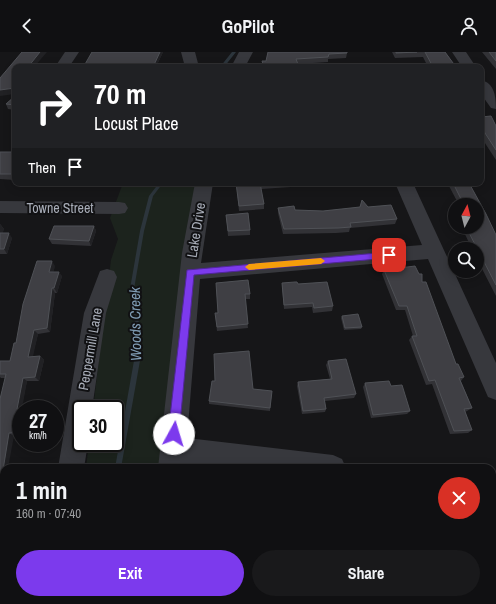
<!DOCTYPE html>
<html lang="en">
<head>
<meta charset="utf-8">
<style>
	:root { --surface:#101012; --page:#19191b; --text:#f1f3f6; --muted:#9c9d9f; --line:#303032; --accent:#7c3aed }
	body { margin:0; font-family:"Archivo Narrow",sans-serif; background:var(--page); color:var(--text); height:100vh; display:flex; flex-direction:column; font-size:15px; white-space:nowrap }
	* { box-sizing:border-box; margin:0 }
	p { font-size:13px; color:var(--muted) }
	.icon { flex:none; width:22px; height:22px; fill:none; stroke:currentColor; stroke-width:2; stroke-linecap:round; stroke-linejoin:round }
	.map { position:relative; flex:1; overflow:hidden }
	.side { position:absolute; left:0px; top:412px; width:496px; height:140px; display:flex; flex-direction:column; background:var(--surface); border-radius:12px 12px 0 0; box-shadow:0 2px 10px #0003,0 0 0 1px var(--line) }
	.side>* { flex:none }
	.guide { position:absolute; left:12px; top:12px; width:472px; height:122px; border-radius:8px; box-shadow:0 2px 10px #0003,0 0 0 1px var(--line); background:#202124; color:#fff; overflow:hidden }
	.needle { width:26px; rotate:7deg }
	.tools { position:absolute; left:448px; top:146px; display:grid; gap:8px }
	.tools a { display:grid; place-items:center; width:36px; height:36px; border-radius:50%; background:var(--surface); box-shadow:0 2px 10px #0003,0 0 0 1px var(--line); font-size:20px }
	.speed { position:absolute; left:12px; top:348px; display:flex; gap:8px; font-size:20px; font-weight:700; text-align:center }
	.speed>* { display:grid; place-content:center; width:52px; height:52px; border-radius:50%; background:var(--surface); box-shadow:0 2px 10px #0003,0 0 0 1px var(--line); line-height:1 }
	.speed small { font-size:10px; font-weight:400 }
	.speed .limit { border:2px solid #111; border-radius:6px; background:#fff; color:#111 }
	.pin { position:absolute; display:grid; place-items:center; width:34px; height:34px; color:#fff; margin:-17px; border-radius:8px; box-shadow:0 2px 6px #0006 }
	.me { position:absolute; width:44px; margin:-22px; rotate:6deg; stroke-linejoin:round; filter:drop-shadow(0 0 3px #0008) }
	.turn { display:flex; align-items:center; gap:14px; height:84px; padding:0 16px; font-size:18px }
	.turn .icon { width:52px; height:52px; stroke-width:2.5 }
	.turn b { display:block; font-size:28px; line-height:34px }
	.then { display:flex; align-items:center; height:38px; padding:0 16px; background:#0003; gap:8px; font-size:15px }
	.round { display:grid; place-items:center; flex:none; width:42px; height:42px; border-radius:21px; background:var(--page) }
	.overview { display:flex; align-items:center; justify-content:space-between; height:68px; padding:0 16px }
	h1 { font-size:24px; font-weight:700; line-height:30px }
	.action { display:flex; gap:8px; margin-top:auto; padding:8px 16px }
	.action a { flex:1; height:46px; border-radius:24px; background:var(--accent); color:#fff; font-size:16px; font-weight:700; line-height:46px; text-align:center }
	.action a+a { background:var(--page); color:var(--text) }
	header { display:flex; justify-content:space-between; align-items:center; height:52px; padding:0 16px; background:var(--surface); font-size:18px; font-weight:700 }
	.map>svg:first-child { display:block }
</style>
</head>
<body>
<header><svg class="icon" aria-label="back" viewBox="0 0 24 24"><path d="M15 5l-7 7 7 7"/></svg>GoPilot<svg class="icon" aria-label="person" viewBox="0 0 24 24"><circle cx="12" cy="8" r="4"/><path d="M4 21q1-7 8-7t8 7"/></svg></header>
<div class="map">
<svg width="496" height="552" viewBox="0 0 496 552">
	<rect width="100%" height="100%" fill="#161618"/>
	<path fill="#1c231d" d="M 123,131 L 196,131 L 166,416 L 86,416 L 89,391 L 115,391 L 115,357 L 93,357 L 111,208 L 118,187 L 110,166 Z
		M 70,548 L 173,548 L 175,552 L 70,552 Z"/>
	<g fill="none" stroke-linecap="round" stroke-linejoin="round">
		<path fill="#2c353c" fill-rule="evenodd" d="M 232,0 L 236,0 L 224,15 L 220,15 Z
			M 159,131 L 163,131 L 153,144 L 144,179 L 134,237 L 139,272 L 141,303 L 121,416 L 115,416 L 135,303 L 135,272 L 130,237 L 140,179 L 149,144 Z
			M 121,548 L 127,548 L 128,552 L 122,552 Z"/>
		<path fill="#37383d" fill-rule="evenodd" d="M 65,0 L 79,0 L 69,15 L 55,15 Z
			M 181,0 L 195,0 L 199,15 L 185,15 Z
			M 239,0 L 253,0 L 245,15 L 231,15 Z
			M 452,0 L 466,0 L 476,15 L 462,15 Z
			M 481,28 C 495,31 496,46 496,57 L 491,56 L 481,42 Z
			M 195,131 L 213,131 L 201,211 L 422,193 L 395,131 L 413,131 L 496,311 L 496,348 L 488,345 L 428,207 L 200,227 L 187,386 L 333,403 L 342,407 L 346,416 L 223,416 L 185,411 L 184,416 L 158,416 L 182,201 Z
			M 0,149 L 119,150 L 125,151 L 128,156 L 125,161 L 119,162 L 0,161 Z
			M 107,217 L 114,219 L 117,225 L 106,261 L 92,357 L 81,357 L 81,391 L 88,391 L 84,416 L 58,416 L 84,261 L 100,219 Z
			M 492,421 L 496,421 L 496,449 L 492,449 Z
			M 36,548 L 66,548 L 65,552 L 35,552 Z
			M 167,548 L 198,548 L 199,552 L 168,552 Z"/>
	</g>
	<path fill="#323236" d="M 163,0 L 156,15 L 84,15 L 84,14 Z
		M 268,0 L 347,1 L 346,6 L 328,7 L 328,10 L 298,12 L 299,15 L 262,15 L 262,9 L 266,9 Z
		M 392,0 L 445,0 L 456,15 L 428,15 L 423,5 L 395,6 Z
		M 482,0 L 496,0 L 496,17 Z
		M 15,44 L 15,58 L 8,57 L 6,52 Z
		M 481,65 L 496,74 L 496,108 L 481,85 Z
		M 0,100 L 15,100 L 15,128 L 0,127 Z
		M 236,131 L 335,131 L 335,132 L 261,137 L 264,152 L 264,157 L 239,159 Z
		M 441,131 L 469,131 L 496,183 L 496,244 L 477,207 L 477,197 L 472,197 L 462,176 L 463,175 L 477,175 L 477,153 L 459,153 L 449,134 L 442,134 Z
		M 368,155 L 397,167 L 395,172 L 350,176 L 349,180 L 336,181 L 283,182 L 278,161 L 278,156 L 295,158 L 323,159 Z
		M 226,163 L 250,178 L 250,183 L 228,184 Z
		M 0,172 L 4,177 L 2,181 L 12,186 L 7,202 L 0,202 L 0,203 Z
		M 94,174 L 96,179 L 91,194 L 52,192 L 49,187 Z
		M 55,214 L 53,220 L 62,224 L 57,241 L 55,241 L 50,280 L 38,282 L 32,305 L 40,304 L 44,308 L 39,329 L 27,329 L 21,357 L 21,384 L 14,384 L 4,416 L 4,492 L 2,492 L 0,501 L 0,347 L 5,326 L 1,326 L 0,325 L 0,309 L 10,309 L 16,291 Z
		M 384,218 L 422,230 L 456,312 L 464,325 L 461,329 L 472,356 L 467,359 L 465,360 L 472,378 L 468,381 L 450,382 L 432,332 L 426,333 L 409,288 L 412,284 L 413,284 L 405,258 L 396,258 L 382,222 Z
		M 216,231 L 250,242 L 250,247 L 245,247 L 248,276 L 217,279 L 215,261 L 218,261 Z
		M 282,231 L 298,232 L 333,254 L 332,259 L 313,261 L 312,255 L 284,257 L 282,236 Z
		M 342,264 L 362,275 L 361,277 L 344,278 L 341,266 Z
		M 328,309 L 356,342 L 354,346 L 325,349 L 326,357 L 325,360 L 302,362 L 297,334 L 298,330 L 330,327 L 326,313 Z
		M 365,331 L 391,334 L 410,359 L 407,362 L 371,366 L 363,335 Z
		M 272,339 L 270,359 L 209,352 L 209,349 Z
		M 380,548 L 383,548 L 405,552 L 380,552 Z"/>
	<path fill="#212124" d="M 40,0 L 47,0 L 34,15 L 28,15 Z
		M 160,0 L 163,0 L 156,15 L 153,15 Z
		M 15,36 L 15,42 L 0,44 L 0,38 Z
		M 0,172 L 4,177 L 1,187 L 0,186 Z
		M 94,174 L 96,179 L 91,194 L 89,189 Z
		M 9,181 L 12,186 L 7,202 L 4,197 Z
		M 52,209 L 55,214 L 52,225 L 49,220 Z
		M 59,220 L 62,224 L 57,241 L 54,236 Z
		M 52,236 L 55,241 L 50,280 L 47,276 Z
		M 34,278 L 38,282 L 32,309 L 28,305 Z
		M 40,304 L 44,308 L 39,329 L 35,325 Z
		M 23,326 L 27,329 L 22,357 L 17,357 Z
		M 9,381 L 14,384 L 8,416 L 4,416 L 4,419 L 3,418 Z
		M 4,474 L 4,492 L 0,491 L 0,489 Z
		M 0,492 L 2,492 L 0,501 Z"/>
	<path fill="#3f3f44" stroke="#4f5156" d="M 22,0 L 40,0 L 28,15 L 15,15 L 15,36 L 0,38 L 0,26 Z
		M 92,0 L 160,0 L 153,15 L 106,15 L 84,14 Z
		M 268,0 L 347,0 L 347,1 L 329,2 L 328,5 L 296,7 L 299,15 L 264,15 L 262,9 L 266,9 Z
		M 396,0 L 417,0 L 396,1 Z
		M 425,0 L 445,0 L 456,15 L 433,15 Z
		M 489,0 L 496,0 L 496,9 Z
		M 15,44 L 15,53 L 6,52 Z
		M 491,64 L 496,74 L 496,98 L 485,81 L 481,74 L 481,65 Z
		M 0,100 L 15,100 L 15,122 L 0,122 Z
		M 236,131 L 267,131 L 260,131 L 264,152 L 239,154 Z
		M 453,131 L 469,131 L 486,162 L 496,183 L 496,233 L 466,175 L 477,175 L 477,153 L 464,153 Z
		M 362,148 L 368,155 L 391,153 L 397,167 L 350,171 L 351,175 L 338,176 L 284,177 L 278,156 L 294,154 L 295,158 L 323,159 L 360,155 Z
		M 248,161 L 250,178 L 228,179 L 226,163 Z
		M 54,174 L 94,174 L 89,189 L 49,187 Z
		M 0,181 L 9,181 L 4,197 L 0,197 Z
		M 37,209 L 52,209 L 49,220 L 59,220 L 54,236 L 52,236 L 47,276 L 34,278 L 28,305 L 40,304 L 35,325 L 23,326 L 17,357 L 29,356 L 29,357 L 21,357 L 21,380 L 9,381 L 3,418 L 4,418 L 4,474 L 0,489 L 0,347 L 6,322 L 0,322 L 0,309 L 10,309 L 14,291 L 16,291 L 23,252 Z
		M 415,214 L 419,222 L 422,222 L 422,230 L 426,230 L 456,312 L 458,312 L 464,325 L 459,326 L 472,356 L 464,357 L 472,378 L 454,379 L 435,328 L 429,329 L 412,284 L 417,284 L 407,254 L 399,254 L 384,218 Z
		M 248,228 L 250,242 L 245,242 L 248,272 L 217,275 L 215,261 L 218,261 L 216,231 Z
		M 295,230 L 297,230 L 298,232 L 327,230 L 333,254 L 314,256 L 313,251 L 284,253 L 282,231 Z
		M 358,262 L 362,275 L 345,276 L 342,264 Z
		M 249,299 L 253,337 L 272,339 L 270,356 L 209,349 L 212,329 L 215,329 L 214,302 Z
		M 346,307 L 356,342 L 324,346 L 326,357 L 303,359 L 298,330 L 332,327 L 328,309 Z
		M 389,329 L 391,334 L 402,333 L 410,359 L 373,363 L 365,331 Z
		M 492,483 L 496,483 L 496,514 L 492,515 Z
		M 254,548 L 290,548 L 289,549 L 293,552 L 252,552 Z
		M 383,548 L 405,552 L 383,552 Z"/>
	<path fill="#7c3aed" stroke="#51269a" d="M 389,200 L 393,203 L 389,206 L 194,223 L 179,382 L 177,386 L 174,387 L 170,386 L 168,382 L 187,218 Z"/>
	<path fill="#f59e0b" d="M 321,206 L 325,209 L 321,212 L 249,218 L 245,215 L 249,212 Z"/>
	<g text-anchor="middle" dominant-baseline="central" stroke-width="4" stroke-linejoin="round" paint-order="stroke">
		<g font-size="14" fill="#a8adb8" stroke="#111113">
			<text x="60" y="156">Towne Street</text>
			<text transform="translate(196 178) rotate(-81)">Lake Drive</text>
			<text transform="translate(90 297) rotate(-80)">Peppermill Lane</text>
		</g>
		<g font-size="15" font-style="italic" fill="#7f9bb3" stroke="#111113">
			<text transform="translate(135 272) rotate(-91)">Woods Creek</text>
		</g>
	</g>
</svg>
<div class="tools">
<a><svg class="needle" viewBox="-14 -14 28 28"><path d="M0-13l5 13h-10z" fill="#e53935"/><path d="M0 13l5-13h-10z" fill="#9c9d9f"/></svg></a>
<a><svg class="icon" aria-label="search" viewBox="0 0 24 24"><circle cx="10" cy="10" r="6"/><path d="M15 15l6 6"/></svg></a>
</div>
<div class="speed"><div>27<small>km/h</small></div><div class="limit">30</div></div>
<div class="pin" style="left:389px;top:203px;background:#d93025"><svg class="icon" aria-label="arrive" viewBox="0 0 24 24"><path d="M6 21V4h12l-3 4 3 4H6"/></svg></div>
<svg class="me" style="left:174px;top:382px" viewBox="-20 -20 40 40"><circle r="19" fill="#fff"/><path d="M0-13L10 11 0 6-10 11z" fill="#7c3aed"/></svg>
<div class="guide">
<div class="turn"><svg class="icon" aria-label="right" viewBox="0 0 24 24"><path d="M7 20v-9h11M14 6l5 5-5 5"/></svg><div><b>70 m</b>Locust Place</div></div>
<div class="then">Then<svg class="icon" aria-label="arrive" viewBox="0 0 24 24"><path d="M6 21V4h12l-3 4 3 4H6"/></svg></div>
</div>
<section class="side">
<div class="overview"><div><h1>1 min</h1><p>160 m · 07:40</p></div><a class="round" style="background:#d93025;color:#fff"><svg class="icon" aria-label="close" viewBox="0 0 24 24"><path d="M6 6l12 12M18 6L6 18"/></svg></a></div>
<div class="action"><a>Exit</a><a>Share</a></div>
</section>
</div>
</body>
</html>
